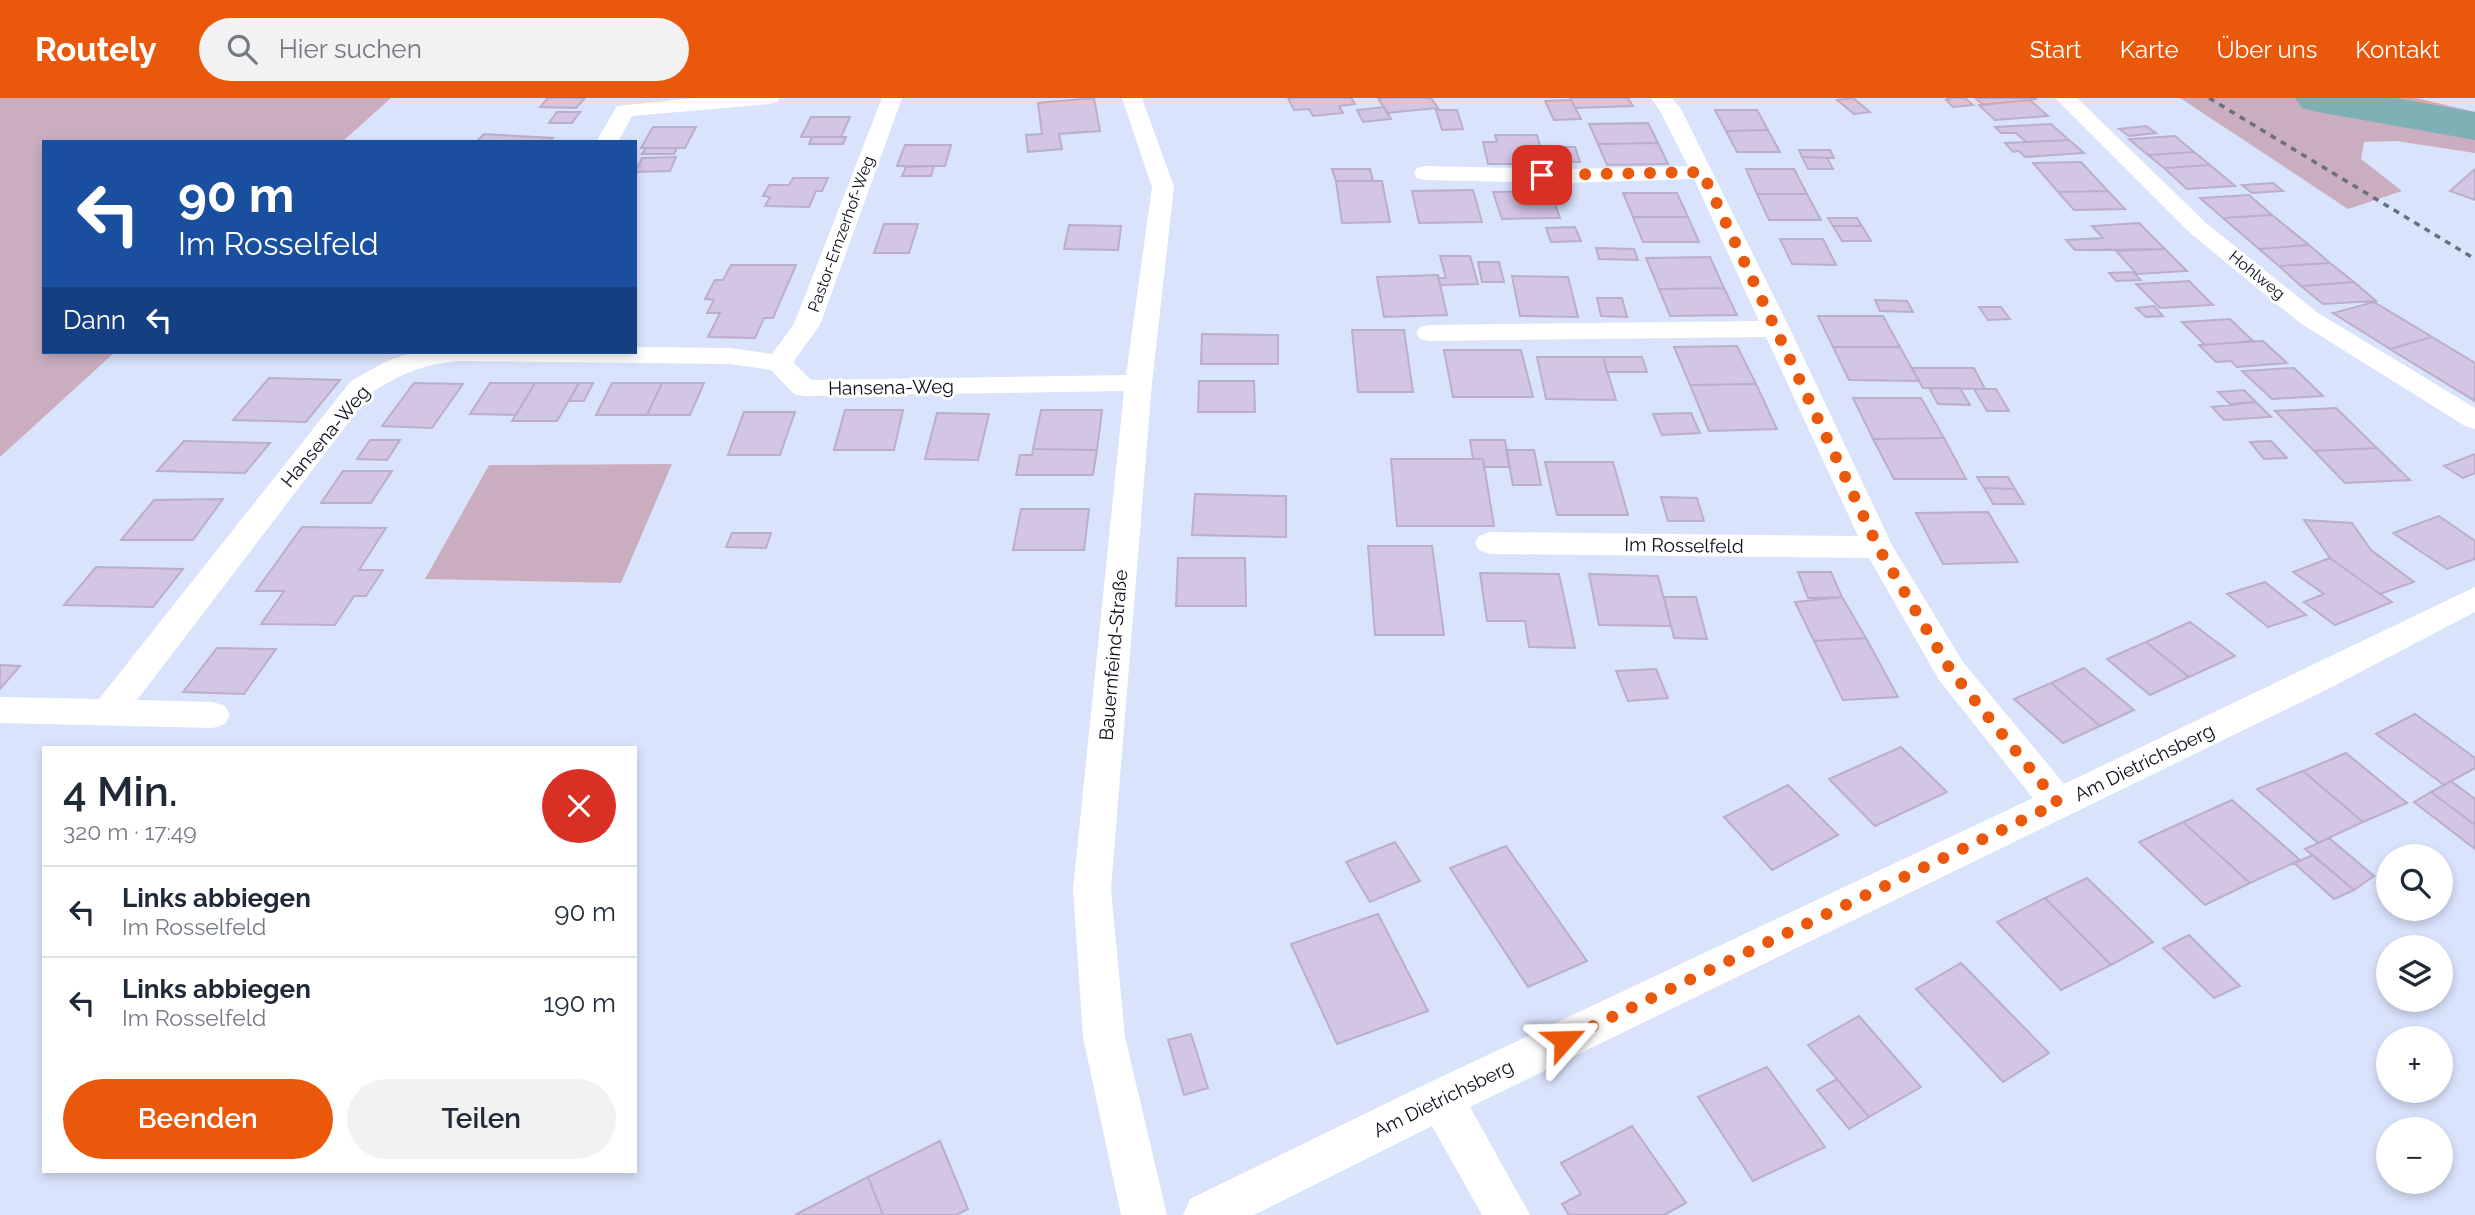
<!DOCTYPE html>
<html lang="de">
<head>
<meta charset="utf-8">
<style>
	:root { --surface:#fff; --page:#f2f2f3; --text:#1f2937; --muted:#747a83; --line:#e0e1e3; --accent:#ea580c }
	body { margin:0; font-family:Raleway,sans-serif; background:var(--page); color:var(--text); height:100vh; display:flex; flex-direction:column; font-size:26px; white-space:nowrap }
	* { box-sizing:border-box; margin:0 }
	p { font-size:23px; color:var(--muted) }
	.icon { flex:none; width:38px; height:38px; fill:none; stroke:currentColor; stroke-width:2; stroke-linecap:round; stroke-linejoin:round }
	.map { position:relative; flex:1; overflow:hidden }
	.details { position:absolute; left:42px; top:648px; width:595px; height:427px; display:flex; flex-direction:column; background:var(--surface); border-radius:0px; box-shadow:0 4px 10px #0003 }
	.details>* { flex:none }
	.banner { position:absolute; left:42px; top:42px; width:595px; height:214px; border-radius:0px; box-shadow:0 4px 10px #0003; background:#1a4fa0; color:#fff; overflow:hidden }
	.tools { position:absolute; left:2376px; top:746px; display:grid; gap:14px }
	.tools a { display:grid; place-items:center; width:77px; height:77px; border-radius:50%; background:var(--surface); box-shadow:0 4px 10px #0003; font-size:35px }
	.pin { position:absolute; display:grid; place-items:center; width:60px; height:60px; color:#fff; margin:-30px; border-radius:14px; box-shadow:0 4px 10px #0006 }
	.me { position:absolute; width:77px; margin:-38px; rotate:65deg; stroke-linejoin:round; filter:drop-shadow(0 0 5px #0008) }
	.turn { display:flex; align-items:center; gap:24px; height:147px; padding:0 21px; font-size:32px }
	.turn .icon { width:91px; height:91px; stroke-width:2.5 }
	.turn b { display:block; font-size:49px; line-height:60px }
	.then { display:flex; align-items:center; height:66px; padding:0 21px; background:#0003; gap:14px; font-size:26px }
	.round { display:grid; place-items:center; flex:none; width:74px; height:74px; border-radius:37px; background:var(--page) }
	.summary { display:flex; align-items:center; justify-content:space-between; height:119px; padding:0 21px }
	h1 { font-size:42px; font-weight:600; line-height:52px }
	.cta { display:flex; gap:14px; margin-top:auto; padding:14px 21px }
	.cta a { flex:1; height:80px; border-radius:42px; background:var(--accent); color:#fff; font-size:28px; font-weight:600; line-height:80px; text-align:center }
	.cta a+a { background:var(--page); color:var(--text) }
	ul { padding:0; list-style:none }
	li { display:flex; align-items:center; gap:21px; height:91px; padding:0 21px; border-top:2px solid var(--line) }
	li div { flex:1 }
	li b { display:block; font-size:26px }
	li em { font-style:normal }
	header { display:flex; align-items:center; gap:42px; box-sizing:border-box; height:98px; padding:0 35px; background:var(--accent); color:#fff }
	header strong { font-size:33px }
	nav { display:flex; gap:38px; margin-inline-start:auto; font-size:24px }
	.search { width:490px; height:63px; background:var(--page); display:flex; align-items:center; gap:18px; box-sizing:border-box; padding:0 24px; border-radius:38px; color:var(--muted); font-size:26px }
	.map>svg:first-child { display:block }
</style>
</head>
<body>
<header>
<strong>Routely</strong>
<div class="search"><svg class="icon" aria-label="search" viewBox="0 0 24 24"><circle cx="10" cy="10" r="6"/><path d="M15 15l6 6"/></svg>Hier suchen</div>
<nav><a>Start</a><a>Karte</a><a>Über uns</a><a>Kontakt</a></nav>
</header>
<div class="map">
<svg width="2475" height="1117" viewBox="0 0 2475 1117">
	<rect width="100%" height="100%" fill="#dae3fc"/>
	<path fill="#caaec0" d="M 0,0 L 391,0 L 342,44 L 44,44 L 44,254 L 115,254 L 0,359 Z
		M 2180,0 L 2416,0 L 2475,14 L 2475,55 L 2396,43 L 2364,44 L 2361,61 L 2402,93 L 2348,111 Z
		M 672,366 L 621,485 L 425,481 L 489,367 Z"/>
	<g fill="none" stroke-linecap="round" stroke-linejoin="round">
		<path fill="#7db1b6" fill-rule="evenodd" d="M 2295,0 L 2396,0 L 2475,14 L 2475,42 L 2318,14 L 2302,10 Z"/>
	</g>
	<path fill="#d3c5e4" stroke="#bbaecc" stroke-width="2" d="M 548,0 L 585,0 L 576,10 L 540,9 Z
		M 1094,0 L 1100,33 L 1059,36 L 1062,51 L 1028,54 L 1026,37 L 1042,36 L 1038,5 Z
		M 1288,0 L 1351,0 L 1355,6 L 1339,8 L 1343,15 L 1313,18 L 1309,11 L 1294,12 Z
		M 1378,0 L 1431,0 L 1438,10 L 1387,15 Z
		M 1570,0 L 1628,0 L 1633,8 L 1575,10 Z
		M 1853,0 L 1870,14 L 1854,16 L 1837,2 Z
		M 1947,0 L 1965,0 L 1973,7 L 1953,9 L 1946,2 L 1949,2 Z
		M 1975,0 L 2035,0 L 2036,1 L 1984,7 Z
		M 1571,2 L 1581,21 L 1554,22 L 1545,3 Z
		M 2030,2 L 2048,18 L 1995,22 L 1979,7 Z
		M 1384,9 L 1391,21 L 1363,24 L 1357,12 Z
		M 1436,12 L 1457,12 L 1463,31 L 1442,32 Z
		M 1715,12 L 1757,12 L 1768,32 L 1726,33 Z
		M 557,14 L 580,14 L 572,25 L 549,25 Z
		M 811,19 L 850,19 L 841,39 L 801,39 Z
		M 1648,25 L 1658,45 L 1598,46 L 1589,26 Z
		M 2051,26 L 2069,42 L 2026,44 L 2016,35 L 2001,35 L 1995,29 Z
		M 2146,28 L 2156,35 L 2129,38 L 2119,31 Z
		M 653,29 L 696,29 L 685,50 L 641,50 Z
		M 1768,32 L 1780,54 L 1737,54 L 1726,33 Z
		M 484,36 L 553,40 L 550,44 L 476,44 Z
		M 1495,37 L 1537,37 L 1545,66 L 1488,66 L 1483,44 L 1497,44 Z
		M 2175,38 L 2194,54 L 2148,57 L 2129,41 Z
		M 812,39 L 846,39 L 843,46 L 809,46 Z
		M 2069,42 L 2084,55 L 2025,59 L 2019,53 L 2013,54 L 2005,45 Z
		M 1658,45 L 1668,66 L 1607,67 L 1598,46 Z
		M 905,47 L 951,47 L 945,68 L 897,68 Z
		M 1551,49 L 1575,49 L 1580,64 L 1555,64 Z
		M 646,50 L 677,50 L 674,56 L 642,56 Z
		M 1799,52 L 1830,52 L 1834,60 L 1802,59 Z
		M 2194,54 L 2210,67 L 2164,70 L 2148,57 Z
		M 676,59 L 670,73 L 635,74 L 642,60 Z
		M 1802,59 L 1827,60 L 1833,71 L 1808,71 Z
		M 2081,64 L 2108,93 L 2058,94 L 2033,65 Z
		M 2210,67 L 2235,88 L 2187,91 L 2164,70 Z
		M 934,68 L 931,78 L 902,78 L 906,69 Z
		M 1332,71 L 1370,71 L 1373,83 L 1336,83 Z
		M 1746,71 L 1794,71 L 1807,96 L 1757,96 Z
		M 2475,71 L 2475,102 L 2450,93 Z
		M 793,80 L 828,80 L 822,93 L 816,93 L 809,109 L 765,108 L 770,99 L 763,98 L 769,87 L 789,87 Z
		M 1336,83 L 1382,83 L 1390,124 L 1342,125 Z
		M 2273,85 L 2283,93 L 2252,95 L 2242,87 Z
		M 1473,92 L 1482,124 L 1419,125 L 1412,93 Z
		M 1550,93 L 1560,120 L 1502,121 L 1493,94 Z
		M 2108,93 L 2125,111 L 2074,112 L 2058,94 Z
		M 1623,95 L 1677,95 L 1688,119 L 1633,119 Z
		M 1757,96 L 1807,96 L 1821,122 L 1769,122 Z
		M 2249,97 L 2272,117 L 2223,120 L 2200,100 Z
		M 2272,117 L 2309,147 L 2259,151 L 2223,120 Z
		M 1633,119 L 1688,119 L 1699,144 L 1643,144 Z
		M 1828,120 L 1857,120 L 1862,128 L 1833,128 Z
		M 2139,125 L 2165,151 L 2075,152 L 2066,142 L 2103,140 L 2092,128 Z
		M 884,126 L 918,126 L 909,155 L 874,155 Z
		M 1069,127 L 1121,128 L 1118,152 L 1064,151 Z
		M 1833,128 L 1862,128 L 1871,143 L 1842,143 Z
		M 1575,129 L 1581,143 L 1551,144 L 1546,130 Z
		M 1780,141 L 1823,141 L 1836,167 L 1792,166 Z
		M 2309,147 L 2330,165 L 2279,168 L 2259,151 Z
		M 1596,150 L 1634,151 L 1638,162 L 1599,161 Z
		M 2165,151 L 2187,173 L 2137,176 L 2116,153 Z
		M 1440,158 L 1470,158 L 1478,186 L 1440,187 L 1438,180 L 1446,180 Z
		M 1710,159 L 1724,190 L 1659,191 L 1646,160 Z
		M 1478,164 L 1499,164 L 1504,184 L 1482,184 Z
		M 2330,165 L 2354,184 L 2301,188 L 2279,168 Z
		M 731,167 L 796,167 L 773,220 L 764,220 L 755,240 L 708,239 L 720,215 L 707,215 L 714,202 L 705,201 L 715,182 L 723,182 Z
		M 2133,174 L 2141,182 L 2116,183 L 2109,175 Z
		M 1438,177 L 1447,217 L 1384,219 L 1377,179 Z
		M 1512,178 L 1568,179 L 1578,219 L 1520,218 Z
		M 2189,183 L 2213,207 L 2160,210 L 2136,186 Z
		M 2354,184 L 2376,203 L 2323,206 L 2301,188 Z
		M 1724,190 L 1737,217 L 1670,218 L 1659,191 Z
		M 1597,200 L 1622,200 L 1627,219 L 1601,218 Z
		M 1875,202 L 1907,203 L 1913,214 L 1880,213 Z
		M 2374,204 L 2432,239 L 2390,251 L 2333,215 Z
		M 2154,208 L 2163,218 L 2146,219 L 2136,210 Z
		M 1979,209 L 2001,209 L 2010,221 L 1988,222 Z
		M 1818,218 L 1883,218 L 1900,249 L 1833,249 Z
		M 2230,221 L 2253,243 L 2205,247 L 2182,224 Z
		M 1352,232 L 1404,232 L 1413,294 L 1358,294 Z
		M 1202,236 L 1278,237 L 1278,266 L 1201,266 Z
		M 2432,239 L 2475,265 L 2475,303 L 2390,251 Z
		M 2263,243 L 2287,265 L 2237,269 L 2231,263 L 2216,264 L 2199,247 Z
		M 1737,248 L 1756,286 L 1690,287 L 1674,249 Z
		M 1833,249 L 1900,249 L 1919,283 L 1849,282 Z
		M 1444,252 L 1521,252 L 1533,299 L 1453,299 Z
		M 1537,259 L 1603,259 L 1616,302 L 1546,301 Z
		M 1603,259 L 1642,259 L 1647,274 L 1607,274 Z
		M 1912,270 L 1974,270 L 1985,291 L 1923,290 Z
		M 2294,270 L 2323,298 L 2272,301 L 2242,273 Z
		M 269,280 L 340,282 L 306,324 L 233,322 Z
		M 1199,283 L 1254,283 L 1255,314 L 1198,314 Z
		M 414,285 L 463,286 L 432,330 L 382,328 Z
		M 490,285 L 535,285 L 516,317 L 470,316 Z
		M 535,285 L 579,285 L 557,323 L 512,323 Z
		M 579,285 L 593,285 L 584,303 L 569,303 Z
		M 612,285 L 662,285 L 647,317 L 596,317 Z
		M 662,285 L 704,285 L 690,317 L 647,317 Z
		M 1756,286 L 1777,331 L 1709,333 L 1690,287 Z
		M 1929,290 L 1960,290 L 1970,307 L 1938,306 Z
		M 1974,291 L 1996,291 L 2009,313 L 1987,313 Z
		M 2244,292 L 2256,304 L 2230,306 L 2218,294 Z
		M 1853,300 L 1921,300 L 1944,340 L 1873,341 Z
		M 2256,304 L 2271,319 L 2224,322 L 2212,309 Z
		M 2336,310 L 2377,350 L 2314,353 L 2275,313 Z
		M 845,312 L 903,312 L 894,352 L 834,352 Z
		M 1041,312 L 1102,312 L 1097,352 L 1033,351 Z
		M 744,314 L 795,314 L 780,357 L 728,357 Z
		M 937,315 L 989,316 L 978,362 L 925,361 Z
		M 1691,315 L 1700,335 L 1662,337 L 1653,316 Z
		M 1944,340 L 1966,381 L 1894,381 L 1873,341 Z
		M 370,342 L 400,342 L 387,362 L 357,361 Z
		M 1470,342 L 1505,342 L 1510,369 L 1484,369 L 1483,361 L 1473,361 Z
		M 184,343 L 270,345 L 245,375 L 157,373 Z
		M 2271,343 L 2287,360 L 2264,361 L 2250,344 Z
		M 2377,350 L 2410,382 L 2345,385 L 2314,353 Z
		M 1033,351 L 1097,352 L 1093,377 L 1016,377 L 1020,357 L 1032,357 Z
		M 1506,352 L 1534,352 L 1541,387 L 1513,387 Z
		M 2475,356 L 2475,375 L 2463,380 L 2444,368 Z
		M 1391,361 L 1483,361 L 1494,428 L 1397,428 Z
		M 1545,364 L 1613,364 L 1628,417 L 1557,417 Z
		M 343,373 L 392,373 L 371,405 L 321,405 Z
		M 1977,379 L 2008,379 L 2015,391 L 1984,390 Z
		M 1984,390 L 2015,391 L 2024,406 L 1993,406 Z
		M 1195,396 L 1286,398 L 1286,439 L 1192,437 Z
		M 1661,399 L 1697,400 L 1704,423 L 1668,423 Z
		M 223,401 L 193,442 L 121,442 L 154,402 Z
		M 1021,411 L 1089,411 L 1084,452 L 1013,452 Z
		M 1988,414 L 2018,464 L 1943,466 L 1916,415 Z
		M 2439,418 L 2475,443 L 2475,461 L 2447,471 L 2393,435 Z
		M 2304,422 L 2352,425 L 2371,452 L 2414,484 L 2380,496 L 2330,460 Z
		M 302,429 L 386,430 L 359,472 L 383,472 L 366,498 L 354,498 L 335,527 L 261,526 L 284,493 L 256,493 Z
		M 732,435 L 771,435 L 766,450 L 726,449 Z
		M 1368,448 L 1432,448 L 1444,537 L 1375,537 Z
		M 1178,460 L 1245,460 L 1246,508 L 1176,508 Z
		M 2330,460 L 2380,496 L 2392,504 L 2335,527 L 2304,504 L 2324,496 L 2293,474 Z
		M 96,469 L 183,471 L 153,509 L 64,507 Z
		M 1798,474 L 1831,474 L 1842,499 L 1808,500 Z
		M 1480,475 L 1559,476 L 1575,550 L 1529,549 L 1525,523 L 1487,523 Z
		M 1589,476 L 1658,478 L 1671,528 L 1599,527 Z
		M 2265,484 L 2306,517 L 2268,529 L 2227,496 Z
		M 1664,499 L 1696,499 L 1707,541 L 1674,540 Z
		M 1842,499 L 1866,540 L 1814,543 L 1795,504 Z
		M 2190,524 L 2235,558 L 2189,579 L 2146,544 Z
		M 1866,540 L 1898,599 L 1843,602 L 1814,543 Z
		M 2146,544 L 2189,579 L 2150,597 L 2107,561 Z
		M 217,550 L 276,551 L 244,596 L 183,594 Z
		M 0,567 L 20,568 L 0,591 Z
		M 2084,570 L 2134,612 L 2100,628 L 2051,585 Z
		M 1656,571 L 1668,600 L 1628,603 L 1616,573 Z
		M 2051,585 L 2100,628 L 2063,645 L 2014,601 Z
		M 2415,616 L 2475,660 L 2475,670 L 2444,687 L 2376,636 Z
		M 1901,649 L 1947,694 L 1875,728 L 1829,681 Z
		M 2346,655 L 2407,705 L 2363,724 L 2303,673 Z
		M 2303,673 L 2363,724 L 2318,745 L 2257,691 Z
		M 2451,683 L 2475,701 L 2475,727 L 2431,694 Z
		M 1788,687 L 1838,737 L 1772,772 L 1724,719 Z
		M 2431,694 L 2475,727 L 2475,751 L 2414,704 Z
		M 2232,702 L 2300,762 L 2250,785 L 2183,724 Z
		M 2183,724 L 2250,785 L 2205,807 L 2139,744 Z
		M 2329,740 L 2374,778 L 2354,792 L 2305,751 Z
		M 1395,744 L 1420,783 L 1370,804 L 1346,764 Z
		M 1506,748 L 1587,863 L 1528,889 L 1450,770 Z
		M 2313,757 L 2354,792 L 2334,801 L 2294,765 Z
		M 2087,780 L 2153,844 L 2111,867 L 2045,800 Z
		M 2045,800 L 2111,867 L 2061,892 L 1997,824 Z
		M 1378,816 L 1428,913 L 1337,946 L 1291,846 Z
		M 2189,837 L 2240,888 L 2214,900 L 2163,850 Z
		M 1961,865 L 2049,955 L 2003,984 L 1916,891 Z
		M 1859,918 L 1921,989 L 1869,1019 L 1808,947 Z
		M 1191,936 L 1208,990 L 1184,997 L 1168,942 Z
		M 1767,969 L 1825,1049 L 1753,1083 L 1698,999 Z
		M 1837,981 L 1869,1019 L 1849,1031 L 1817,992 Z
		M 1632,1028 L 1686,1105 L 1664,1117 L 1569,1117 L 1562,1106 L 1581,1096 L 1561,1065 Z
		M 940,1043 L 968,1111 L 956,1117 L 883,1117 L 868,1079 Z
		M 868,1079 L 883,1117 L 795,1117 Z"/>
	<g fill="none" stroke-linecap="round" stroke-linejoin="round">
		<path fill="#fff" fill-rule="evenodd" d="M 694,0 L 780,0 L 777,4 L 770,6 L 632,18 L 618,44 L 596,44 L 617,8 Z
			M 882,0 L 902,0 L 820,227 L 793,264 L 811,282 L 1126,277 L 1152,89 L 1122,0 L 1142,0 L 1174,89 L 1152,285 L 1111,791 L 1125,939 L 1167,1117 L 1121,1117 L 1083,939 L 1073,791 L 1124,293 L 804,298 L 794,296 L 771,272 L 730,266 L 459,263 C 424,266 400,276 371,295 L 137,602 L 213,604 L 225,608 L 230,617 L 225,626 L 213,630 L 0,625 L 0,599 L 99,601 L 351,283 L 387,263 L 414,254 L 635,254 L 635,249 L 730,250 L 772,256 L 794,226 Z
			M 1651,0 L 1672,0 L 1681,11 L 1790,231 L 1893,449 L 1963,564 L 2064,686 L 2475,489 L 2475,514 L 2330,590 L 1470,1009 L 1530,1117 L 1482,1117 L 1432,1028 L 1254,1117 L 1183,1117 L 1190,1101 L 1426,986 L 2033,700 L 1939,582 L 1869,460 L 1490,456 L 1479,452 L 1475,445 L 1479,438 L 1490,434 L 1858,438 L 1766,239 L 1429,243 L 1420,241 L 1416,235 L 1420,229 L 1429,227 L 1759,223 L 1694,81 L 1566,85 L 1425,82 L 1417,80 L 1414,75 L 1417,70 L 1425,68 L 1566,71 L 1688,68 L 1660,13 Z
			M 2055,0 L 2077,0 L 2206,125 L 2318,215 L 2475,310 L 2475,331 L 2465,328 L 2300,225 L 2190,135 Z"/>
		<path stroke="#696f80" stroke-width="3.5" stroke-dasharray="6 6" stroke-linecap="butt" d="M 2209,0 L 2475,161"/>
	</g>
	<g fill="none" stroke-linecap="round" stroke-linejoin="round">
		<path stroke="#ea580c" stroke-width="12" stroke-dasharray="0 21.6" d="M 1542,77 L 1702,74 L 1878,449 L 1951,573 L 2058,705 L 1564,942"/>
	</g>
	<g text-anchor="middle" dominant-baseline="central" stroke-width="6" stroke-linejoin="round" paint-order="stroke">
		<g font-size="16" fill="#0a0d18" stroke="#fff">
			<text transform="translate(841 136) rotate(-70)">Pastor-Ernzerhof-Weg</text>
			<text transform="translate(2257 177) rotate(39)">Hohlweg</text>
		</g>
		<g font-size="19" fill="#0a0d18" stroke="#fff">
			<text transform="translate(891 289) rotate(-1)">Hansena-Weg</text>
			<text transform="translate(325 338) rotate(-50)">Hansena-Weg</text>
			<text transform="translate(1684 447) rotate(1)">Im Rosselfeld</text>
			<text transform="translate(1113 557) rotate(-85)">Bauernfeind-Straße</text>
			<text transform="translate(2144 664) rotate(-26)">Am Dietrichsberg</text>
			<text transform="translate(1443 1000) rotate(-26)">Am Dietrichsberg</text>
		</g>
	</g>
</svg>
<div class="tools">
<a><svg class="icon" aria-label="search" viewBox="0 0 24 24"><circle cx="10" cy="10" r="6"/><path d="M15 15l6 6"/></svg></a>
<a><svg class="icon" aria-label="layers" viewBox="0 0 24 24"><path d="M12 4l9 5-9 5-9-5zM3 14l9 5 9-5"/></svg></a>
<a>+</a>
<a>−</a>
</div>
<div class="pin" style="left:1542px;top:77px;background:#d93025"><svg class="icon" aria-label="arrive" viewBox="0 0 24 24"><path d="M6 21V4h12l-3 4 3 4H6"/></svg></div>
<svg class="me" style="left:1564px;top:942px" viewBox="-20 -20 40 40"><path d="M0-17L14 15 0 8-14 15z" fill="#ea580c" stroke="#fff" stroke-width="4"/></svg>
<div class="banner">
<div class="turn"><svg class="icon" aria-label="left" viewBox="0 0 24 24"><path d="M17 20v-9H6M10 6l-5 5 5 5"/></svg><div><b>90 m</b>Im Rosselfeld</div></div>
<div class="then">Dann<svg class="icon" aria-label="left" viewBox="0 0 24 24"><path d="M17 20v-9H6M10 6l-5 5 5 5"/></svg></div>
</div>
<section class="details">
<div class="summary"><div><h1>4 Min.</h1><p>320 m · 17:49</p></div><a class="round" style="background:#d93025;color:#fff"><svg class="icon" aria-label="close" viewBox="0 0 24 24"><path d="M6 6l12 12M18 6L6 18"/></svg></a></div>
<ul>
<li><svg class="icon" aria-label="left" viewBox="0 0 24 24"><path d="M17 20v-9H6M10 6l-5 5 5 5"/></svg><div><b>Links abbiegen</b><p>Im Rosselfeld</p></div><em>90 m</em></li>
<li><svg class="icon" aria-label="left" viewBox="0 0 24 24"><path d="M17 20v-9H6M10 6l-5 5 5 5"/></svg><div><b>Links abbiegen</b><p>Im Rosselfeld</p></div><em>190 m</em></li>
</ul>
<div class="cta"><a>Beenden</a><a>Teilen</a></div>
</section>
</div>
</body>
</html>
